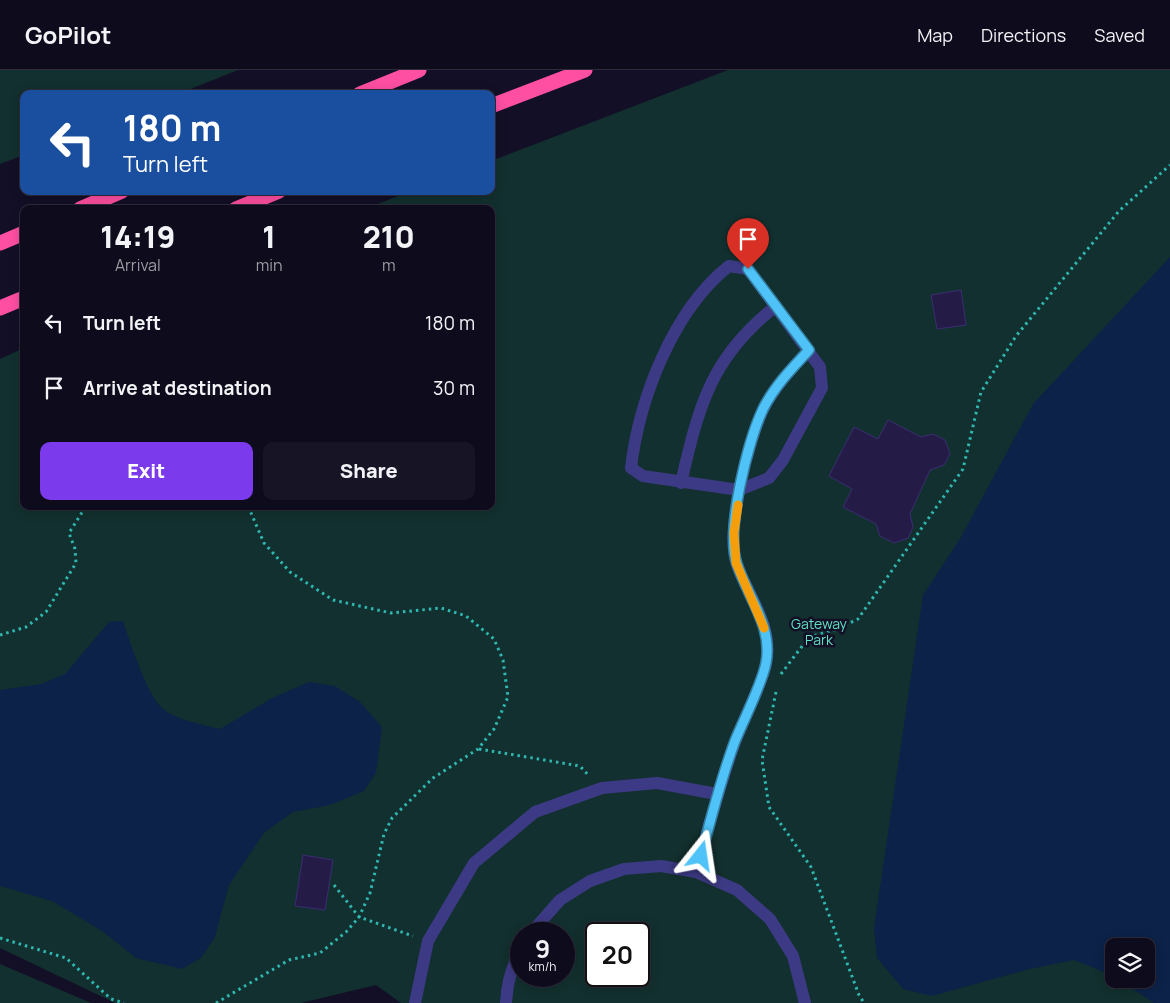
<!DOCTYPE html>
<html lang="en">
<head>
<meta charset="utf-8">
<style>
	:root { --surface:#0e0b1c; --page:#171425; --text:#f1f3f6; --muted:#9b9ba3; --line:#2e2b3b; --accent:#7c3aed }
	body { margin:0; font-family:Manrope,sans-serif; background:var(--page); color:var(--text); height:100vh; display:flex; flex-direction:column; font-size:19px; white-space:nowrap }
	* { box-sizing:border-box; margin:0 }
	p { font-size:16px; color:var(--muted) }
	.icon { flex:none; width:28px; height:28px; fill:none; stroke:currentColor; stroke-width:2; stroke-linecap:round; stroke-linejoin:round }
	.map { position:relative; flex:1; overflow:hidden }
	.drawer { position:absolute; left:20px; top:135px; width:475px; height:305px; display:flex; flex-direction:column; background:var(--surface); border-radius:10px; box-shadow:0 2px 12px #0003,0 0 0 1px var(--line) }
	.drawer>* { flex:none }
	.hud { position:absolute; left:20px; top:20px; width:475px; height:105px; border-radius:10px; box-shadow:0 2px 12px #0003,0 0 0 1px var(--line); background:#1a4fa0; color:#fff; overflow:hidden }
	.buttons { position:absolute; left:1105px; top:868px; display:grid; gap:10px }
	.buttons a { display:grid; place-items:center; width:50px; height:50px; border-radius:10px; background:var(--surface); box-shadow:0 2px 12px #0003,0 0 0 1px var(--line); font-size:25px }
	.speed { position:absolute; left:510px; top:852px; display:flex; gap:10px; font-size:25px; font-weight:700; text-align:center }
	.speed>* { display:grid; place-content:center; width:65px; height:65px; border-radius:50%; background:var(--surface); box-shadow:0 2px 12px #0003,0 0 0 1px var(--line); line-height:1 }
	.speed small { font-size:12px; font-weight:400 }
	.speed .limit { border:2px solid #111; border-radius:8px; background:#fff; color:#111 }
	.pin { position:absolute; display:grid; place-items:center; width:42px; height:42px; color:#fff; margin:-51px -21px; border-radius:50% 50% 50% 0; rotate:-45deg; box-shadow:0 0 5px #0007 }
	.pin .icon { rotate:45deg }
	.me { position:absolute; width:55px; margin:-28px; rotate:15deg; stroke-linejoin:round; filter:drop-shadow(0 0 4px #0008) }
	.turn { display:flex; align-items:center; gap:18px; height:105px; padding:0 20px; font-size:22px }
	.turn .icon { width:65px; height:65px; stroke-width:2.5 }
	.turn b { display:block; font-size:35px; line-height:42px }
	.eta { display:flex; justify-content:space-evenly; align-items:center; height:85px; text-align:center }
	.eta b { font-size:30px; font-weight:800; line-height:35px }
	.button { display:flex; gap:10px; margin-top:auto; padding:10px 20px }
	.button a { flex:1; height:58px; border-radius:10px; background:var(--accent); color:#fff; font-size:20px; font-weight:800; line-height:58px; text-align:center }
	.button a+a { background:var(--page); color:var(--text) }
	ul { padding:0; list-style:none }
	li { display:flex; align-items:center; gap:15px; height:65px; padding:0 20px }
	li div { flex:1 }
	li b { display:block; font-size:19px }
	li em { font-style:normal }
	header { display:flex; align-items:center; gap:30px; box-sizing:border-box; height:70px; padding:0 25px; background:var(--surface); border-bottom:1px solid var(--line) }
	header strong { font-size:24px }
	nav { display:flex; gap:28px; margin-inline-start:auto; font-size:18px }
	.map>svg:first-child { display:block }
</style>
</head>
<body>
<header>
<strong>GoPilot</strong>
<nav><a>Map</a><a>Directions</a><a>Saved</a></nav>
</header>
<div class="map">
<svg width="1170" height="933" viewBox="0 0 1170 933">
	<rect width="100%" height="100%" fill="#130f26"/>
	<path fill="#12302f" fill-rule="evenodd" d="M 0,0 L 238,0 L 178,24 L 24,24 L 24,85 L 0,94 Z
		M 728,0 L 1170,0 L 1170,933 L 401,933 L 376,915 L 301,933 L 115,933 L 0,878 L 0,289 L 24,278 L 24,436 L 491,436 L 491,139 L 365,139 L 411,121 L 491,121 L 491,91 ZM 521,864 L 564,864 L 564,906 L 521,906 ZM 596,864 L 639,864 L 639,906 L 596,906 ZM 1114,876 L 1146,876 L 1146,909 L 1114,909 Z
		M 0,894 L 91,933 L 0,933 Z"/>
	<path fill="#0c2248" d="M 1170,187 L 1170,933 L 1154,933 L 1118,909 L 1146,909 L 1146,876 L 1114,876 L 1114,906 L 1074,890 L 1030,899 L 932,926 L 903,919 L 877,888 L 874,858 L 923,525 L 961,467 L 1033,334 Z
		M 123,551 C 130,572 146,622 161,637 C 172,649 204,655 220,659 L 272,628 L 309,612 L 335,616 L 360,632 L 382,657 L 376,703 L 364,721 L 330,735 L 293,742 L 264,763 L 229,815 L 215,867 L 201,888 L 182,899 L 136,888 L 102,861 L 52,831 L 0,816 L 0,620 L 41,614 L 65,604 L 109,552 Z"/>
	<path fill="#241b47" stroke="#3b2d73" d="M 961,220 L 966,255 L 937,259 L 931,225 Z
		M 888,350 L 921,367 L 933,364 L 945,370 L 950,384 L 944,395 L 930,400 L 910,444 L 913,457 L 908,468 L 894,473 L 880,466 L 876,454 L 843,437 L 852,419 L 829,406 L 854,357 L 878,369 Z
		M 303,785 L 333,790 L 325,840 L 295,836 Z"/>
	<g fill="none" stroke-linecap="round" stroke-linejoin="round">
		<path stroke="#2fb8b0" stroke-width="3" stroke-dasharray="2.5 4" stroke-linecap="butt" d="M 0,565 L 26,557 L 46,542 L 76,493 L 75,479 L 69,463 L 86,436
			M 781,604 L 809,567 L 835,560 L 858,549 L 963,399 L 981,322 L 1016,266 L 1119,141 L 1170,95
			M 776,622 L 762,690 L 769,737 L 811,797 L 859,925 L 864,933
			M 479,679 L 580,696 L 589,706
			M 334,815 L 359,847 L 413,866
			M 0,868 L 66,888 L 111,929 L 124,933
			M 216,933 L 289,890 L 320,883 L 346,862 L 359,847 L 370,823 L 384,764 L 392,748 L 433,708 L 478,679 L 494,659 L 508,627 L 503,590 L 494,569 L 466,546 L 441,538 L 391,543 L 333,530 L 290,502 L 264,473 L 248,436"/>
		<path stroke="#3d3a85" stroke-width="12" d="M 729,196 L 748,199 L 820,297 L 822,318 L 783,390 L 769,408 L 739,420 L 643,406 L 631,398 C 639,329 673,240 729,196 Z
			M 681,413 C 699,335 711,287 776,236
			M 696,802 C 708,759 719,717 734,675 C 743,649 760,620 766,594 C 774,557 749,527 737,495 C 725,462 748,371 763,340 C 774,317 792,298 809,280
			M 530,864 L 560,830 L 590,811 L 624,799 L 661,796 L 696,802 L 737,820 L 770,849 L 793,886 L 805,933
			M 415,933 L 428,871 L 474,793 L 535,742 L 602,718 L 657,713 L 717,724
			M 506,933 C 507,915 512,895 521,880"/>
		<path stroke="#ff4fa3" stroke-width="15" d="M 360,24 L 419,0
			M 491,36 L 585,0
			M 80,139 L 122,121
			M 236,139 L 279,121
			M 0,173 L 24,163
			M 0,238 L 24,228"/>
	</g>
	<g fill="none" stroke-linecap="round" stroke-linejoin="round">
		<g stroke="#337fa1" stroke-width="12">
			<path id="route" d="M 701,786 C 711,748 721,708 735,671 C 744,649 762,614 766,593 C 773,556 748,528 737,494 C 725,461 748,371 763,339 C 774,317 792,298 809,280 L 748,199"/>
		</g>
		<use href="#route" stroke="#4fc3f7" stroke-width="9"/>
		<path stroke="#f59e0b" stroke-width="9" d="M 738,435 L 734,463 L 736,493 L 764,558"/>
	</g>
	<g text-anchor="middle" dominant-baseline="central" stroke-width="5" stroke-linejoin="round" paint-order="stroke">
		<g font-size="14" fill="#5fe0c0" stroke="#130f26">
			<text x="819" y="553">Gateway<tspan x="819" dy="16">Park</tspan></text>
		</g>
	</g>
</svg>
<div class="buttons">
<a><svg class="icon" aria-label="layers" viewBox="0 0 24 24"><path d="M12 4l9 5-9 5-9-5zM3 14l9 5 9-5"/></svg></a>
</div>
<div class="speed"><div>9<small>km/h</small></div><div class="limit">20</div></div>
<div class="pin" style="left:748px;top:199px;background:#d93025"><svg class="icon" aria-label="arrive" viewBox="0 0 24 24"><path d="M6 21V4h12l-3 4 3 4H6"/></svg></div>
<svg class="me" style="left:701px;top:786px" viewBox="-20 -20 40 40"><path d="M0-17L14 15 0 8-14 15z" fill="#4fc3f7" stroke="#fff" stroke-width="4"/></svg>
<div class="hud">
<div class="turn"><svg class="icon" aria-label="left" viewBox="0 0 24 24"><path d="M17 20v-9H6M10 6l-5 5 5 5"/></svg><div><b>180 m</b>Turn left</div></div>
</div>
<section class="drawer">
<div class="eta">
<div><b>14:19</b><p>Arrival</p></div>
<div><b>1</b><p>min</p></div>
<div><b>210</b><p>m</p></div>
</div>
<ul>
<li><svg class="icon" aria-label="left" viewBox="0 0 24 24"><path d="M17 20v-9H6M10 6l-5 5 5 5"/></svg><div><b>Turn left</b></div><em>180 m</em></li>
<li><svg class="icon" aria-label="arrive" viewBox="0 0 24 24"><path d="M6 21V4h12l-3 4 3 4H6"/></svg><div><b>Arrive at destination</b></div><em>30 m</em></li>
</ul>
<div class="button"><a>Exit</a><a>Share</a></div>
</section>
</div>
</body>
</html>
